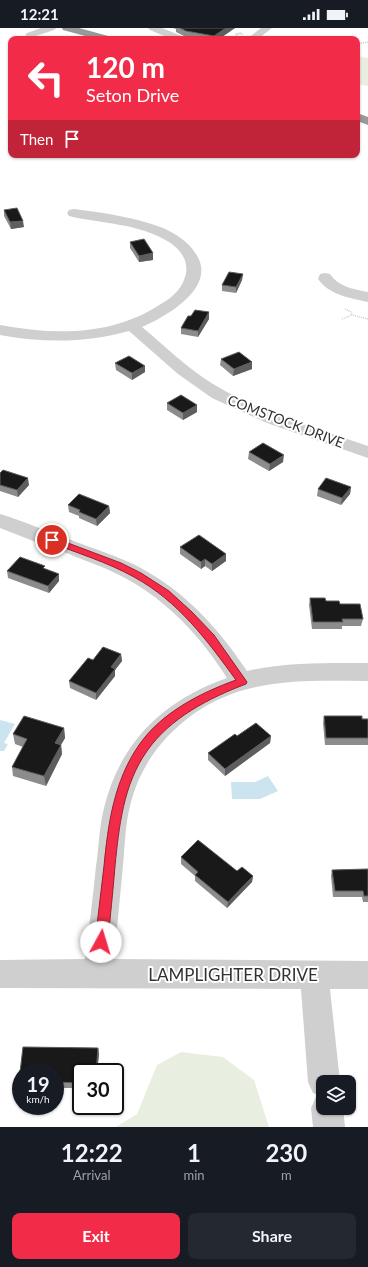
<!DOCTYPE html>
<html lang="en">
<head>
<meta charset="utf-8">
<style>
	:root { --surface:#171b24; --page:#242831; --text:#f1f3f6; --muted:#9ea1a6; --accent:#f22c48 }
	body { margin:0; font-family:Lato,sans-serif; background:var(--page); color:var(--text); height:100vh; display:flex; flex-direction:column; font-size:15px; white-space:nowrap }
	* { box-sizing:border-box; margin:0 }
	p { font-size:13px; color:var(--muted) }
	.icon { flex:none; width:22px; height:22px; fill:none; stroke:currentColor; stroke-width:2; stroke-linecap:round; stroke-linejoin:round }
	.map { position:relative; height:1099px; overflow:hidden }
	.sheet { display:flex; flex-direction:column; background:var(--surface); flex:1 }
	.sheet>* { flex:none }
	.banner { position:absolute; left:8px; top:8px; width:352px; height:122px; border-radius:8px; box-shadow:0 1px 3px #0004; background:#f22c48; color:#fff; overflow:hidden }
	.controls { position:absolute; left:316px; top:1047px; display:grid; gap:8px }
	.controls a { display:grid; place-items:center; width:40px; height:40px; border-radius:8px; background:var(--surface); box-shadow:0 1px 3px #0004; font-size:20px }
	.speed { position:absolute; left:12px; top:1035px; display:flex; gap:8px; font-size:20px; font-weight:700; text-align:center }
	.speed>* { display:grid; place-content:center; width:52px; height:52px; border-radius:50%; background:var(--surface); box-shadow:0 1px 3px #0004; line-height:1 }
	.speed small { font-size:10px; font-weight:400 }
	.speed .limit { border:2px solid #111; border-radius:6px; background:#fff; color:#111 }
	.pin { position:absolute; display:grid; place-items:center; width:34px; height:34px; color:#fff; margin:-17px; border:2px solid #fff; border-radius:50%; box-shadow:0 1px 4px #0007 }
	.me { position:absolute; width:44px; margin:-22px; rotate:6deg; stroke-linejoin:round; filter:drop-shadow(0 0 3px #0008) }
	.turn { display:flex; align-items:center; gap:14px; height:84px; padding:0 12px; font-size:18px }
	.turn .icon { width:52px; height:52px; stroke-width:2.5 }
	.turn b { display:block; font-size:28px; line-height:34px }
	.then { display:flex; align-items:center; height:38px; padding:0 12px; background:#0003; gap:8px; font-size:15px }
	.eta { display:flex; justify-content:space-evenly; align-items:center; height:68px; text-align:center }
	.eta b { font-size:24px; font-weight:700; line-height:28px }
	.primary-button { display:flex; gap:8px; margin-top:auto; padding:8px 12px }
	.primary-button a { flex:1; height:46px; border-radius:8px; background:var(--accent); color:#fff; font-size:16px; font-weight:700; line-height:46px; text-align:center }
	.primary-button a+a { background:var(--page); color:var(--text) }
	.status { display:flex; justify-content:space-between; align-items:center; height:28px; padding:0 20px; background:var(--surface); direction:ltr }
	.status svg { height:11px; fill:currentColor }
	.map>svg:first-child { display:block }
</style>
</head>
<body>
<div class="status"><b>12:21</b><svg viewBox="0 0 49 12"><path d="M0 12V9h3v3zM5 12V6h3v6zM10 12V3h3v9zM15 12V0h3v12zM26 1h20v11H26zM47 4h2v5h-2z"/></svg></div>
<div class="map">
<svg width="368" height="1099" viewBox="0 0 368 1099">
	<rect width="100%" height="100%" fill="#fff"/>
	<path fill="#e9efe0" d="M 357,28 L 368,30 L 368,58 L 357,56 Z
		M 181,1024 L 223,1029 L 254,1052 L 269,1099 L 116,1099 L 137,1086 L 157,1037 Z"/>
	<path fill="#cce4f0" d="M 0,692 L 15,696 L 4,715 L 8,716 L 4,723 L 0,723 Z
		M 268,748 L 278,763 L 260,771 L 232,771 L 231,754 L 255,754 Z"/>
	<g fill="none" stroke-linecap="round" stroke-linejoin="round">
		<path stroke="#cfcfcf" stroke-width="1.5" stroke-dasharray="1 1" stroke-linecap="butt" d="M 240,5 L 242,6 L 236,6 Z
			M 232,10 L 238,7
			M 357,16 L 368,14
			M 345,281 L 351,284 L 352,287
			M 342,291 L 352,287 L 368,291"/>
		<path fill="#cfcfcf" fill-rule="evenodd" d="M 41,0 L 56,0 L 54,2 L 30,10 L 25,7 L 27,5 Z
			M 148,0 L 162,0 L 184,9 L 185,11 L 171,11 L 150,2 Z
			M 261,0 L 272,0 L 258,11 L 247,11 Z
			M 74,181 C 104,185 135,189 163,200 C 176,206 188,213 196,226 C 218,259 167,288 142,299 C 165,318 187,340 213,356 C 260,385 316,400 368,418 L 368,430 L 267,395 L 212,370 L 178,346 L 129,303 C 86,315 44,315 0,307 L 0,297 C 53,307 109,308 156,279 C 168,272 181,264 185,249 C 190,234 181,222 169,214 C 138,195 103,196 69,188 L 67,185 L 69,182 Z
			M 325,245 L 330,246 C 339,259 353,261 368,264 L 368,274 C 350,270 329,267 318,251 L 320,246 Z
			M 0,486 C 24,493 48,504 71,512 C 94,521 118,528 139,539 C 185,563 219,601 247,643 C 286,634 328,635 368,635 L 368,653 C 331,653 293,651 256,659 C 197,671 146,716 131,774 C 125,795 125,816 123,837 C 120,869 117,900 114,931 L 368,933 L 368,961 L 330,961 L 340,1054 L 323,1054 L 323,1080 L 343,1080 L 345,1099 L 313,1099 L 311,1080 L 316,1069 L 319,1067 L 313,1065 L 308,1054 L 301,961 L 0,960 L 0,932 L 85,931 C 89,900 93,869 96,838 C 99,819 99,799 104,780 C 120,714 164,672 227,650 C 201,609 168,573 125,550 C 107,540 88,534 69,526 C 46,518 23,509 0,500 Z"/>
		<path fill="#999" fill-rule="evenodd" d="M 62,0 L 79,0 L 112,9 L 113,11 L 96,11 L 63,2 Z
			M 357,85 L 368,89 L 368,97 L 357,93 Z"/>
	</g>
	<path fill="#8c8c8c" d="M 173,0 L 235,0 L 219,11 L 196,11 L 186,9 L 176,4 L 176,1 Z
		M 4,182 L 24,199 L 11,201 L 4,188 Z
		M 130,214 L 153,232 L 139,234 L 130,220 Z
		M 243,246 L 242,252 L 236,265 L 222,263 L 222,257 Z
		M 209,284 L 209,291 L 198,309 L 181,306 L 181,300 L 191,288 Z
		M 221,331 L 252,341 L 233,348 L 220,337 Z
		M 115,335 L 145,338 L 145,344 L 132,352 L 116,342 Z
		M 167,375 L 197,377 L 197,384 L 183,392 L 167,382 Z
		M 249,424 L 283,434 L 269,443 L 248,431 Z
		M 0,445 L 29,457 L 18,469 L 0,463 Z
		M 351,459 L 350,466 L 341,477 L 317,468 L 318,461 Z
		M 68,477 L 109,478 L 110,485 L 97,498 L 79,490 L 79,488 L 69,484 Z
		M 180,519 L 226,526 L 226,533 L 212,543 L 205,538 L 201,541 L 180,526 Z
		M 45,541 L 59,546 L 59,553 L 49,565 L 8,550 L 7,543 Z
		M 310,570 L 340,576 L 363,591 L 361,598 L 342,598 L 342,601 L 312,601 L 309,577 Z
		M 121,626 L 122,633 L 115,642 L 115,648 L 96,672 L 70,660 L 69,653 L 93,632 Z
		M 324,688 L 368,691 L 368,717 L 325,717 L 323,695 Z
		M 64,700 L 65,710 L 61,717 L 62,726 L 46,758 L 13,748 L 12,739 L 23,719 L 15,716 L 13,706 Z
		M 271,708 L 270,715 L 225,748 L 208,732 L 208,725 Z
		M 181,829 L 237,843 L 253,848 L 252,854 L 227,880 L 195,853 L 195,848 L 181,836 Z
		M 368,841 L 368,874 L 363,874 L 362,869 L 333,869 L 331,848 L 332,842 Z
		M 23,1019 L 98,1020 L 99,1026 L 97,1044 L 81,1044 L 81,1060 L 55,1060 L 55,1044 L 21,1044 L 21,1059 L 20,1059 L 19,1053 Z"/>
	<path fill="#5e5e5e" d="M 226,0 L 235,0 L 219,11 L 214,11 L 214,8 Z
		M 23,193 L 24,199 L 11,201 L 10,194 Z
		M 153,225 L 153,232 L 139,234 L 139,228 Z
		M 243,246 L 242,252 L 236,265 L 236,259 Z
		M 209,284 L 209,291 L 198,309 L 198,303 Z
		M 252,334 L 252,341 L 233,348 L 234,341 Z
		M 145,338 L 145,344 L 132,352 L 132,345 Z
		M 197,377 L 197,384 L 183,392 L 183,385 Z
		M 284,427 L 283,434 L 269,443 L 270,436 Z
		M 28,450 L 29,457 L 18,469 L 17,462 Z
		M 351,459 L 350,466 L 341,477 L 342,470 Z
		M 109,478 L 110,485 L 97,498 L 96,491 Z
		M 226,526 L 226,533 L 212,543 L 212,536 Z
		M 205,531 L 205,538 L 201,541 L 201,534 Z
		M 59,546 L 59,553 L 49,565 L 48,558 Z
		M 121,626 L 122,633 L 115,642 L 115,648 L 96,672 L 96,665 L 111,639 Z
		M 64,700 L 65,710 L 56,725 L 55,715 Z
		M 271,708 L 270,715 L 225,748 L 225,741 Z
		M 61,717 L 62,726 L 46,758 L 44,748 Z
		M 253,848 L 252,854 L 227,880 L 228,874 Z
		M 98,1020 L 99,1026 L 97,1044 L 96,1044 Z"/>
	<path fill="#191919" stroke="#5e5e5e" d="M 180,0 L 226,0 L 214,8 L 186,3 Z
		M 17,180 L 23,193 L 10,194 L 4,182 Z
		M 144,211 L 153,225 L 139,228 L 130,214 Z
		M 229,244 L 243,246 L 236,259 L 222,257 Z
		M 195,282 L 209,284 L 198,303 L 181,300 L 188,288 L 191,288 Z
		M 239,324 L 252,334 L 234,341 L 221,331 Z
		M 129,328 L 145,338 L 132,345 L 115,335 Z
		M 181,367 L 197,377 L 183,385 L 167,375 Z
		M 263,415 L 284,427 L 270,436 L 249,424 Z
		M 3,442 L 28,450 L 17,462 L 0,457 L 0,445 Z
		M 326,450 L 351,459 L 342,470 L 318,461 Z
		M 79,466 L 109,478 L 96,491 L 79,484 L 80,482 L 68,477 Z
		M 199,507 L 226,526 L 212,536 L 205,531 L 201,534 L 180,519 Z
		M 20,529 L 45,538 L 43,540 L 59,546 L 48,558 L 7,543 Z
		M 310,570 L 325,570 L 326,573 L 339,573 L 340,576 L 360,576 L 363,591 L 342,591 L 343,594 L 313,594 Z
		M 103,619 L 121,626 L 111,639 L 115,641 L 96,665 L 69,653 L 88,630 L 93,632 Z
		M 24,688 L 64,700 L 55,715 L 61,717 L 44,748 L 12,739 L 27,711 L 13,706 Z
		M 324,688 L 362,688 L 362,691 L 368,691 L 368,710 L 326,710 Z
		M 256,695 L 271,708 L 225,741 L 208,725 L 235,706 L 237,708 Z
		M 198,812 L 237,843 L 242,839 L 253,848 L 228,874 L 195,847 L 198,844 L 181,829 Z
		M 368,841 L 368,868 L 364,868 L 363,863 L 335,863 L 332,842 Z
		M 23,1019 L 98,1020 L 96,1044 L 81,1044 L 81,1055 L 55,1054 L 55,1044 L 21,1044 L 21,1053 L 19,1053 Z"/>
	<path fill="#f22c48" stroke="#9d1d2f" d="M 52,509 L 121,535 L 141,545 L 169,563 L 192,584 L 214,607 L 247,654 L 246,656 C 209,670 170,690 147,723 C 123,757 119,799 115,838 C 113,864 110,889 108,914 L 106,918 L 101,920 L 97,918 L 95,914 C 98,889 101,863 104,838 C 108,796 114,753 139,717 C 161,685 200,665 236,652 C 207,612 178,573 134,549 C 107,534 77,525 49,514 L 48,512 Z"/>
	<g text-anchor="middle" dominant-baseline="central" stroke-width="4" stroke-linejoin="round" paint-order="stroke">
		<g font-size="14" fill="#323232" stroke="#fff">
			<text transform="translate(286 393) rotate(21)">COMSTOCK DRIVE</text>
		</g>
		<g font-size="17" fill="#323232" stroke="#fff">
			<text x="233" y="946">LAMPLIGHTER DRIVE</text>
		</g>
	</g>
</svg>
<div class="controls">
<a><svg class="icon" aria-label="layers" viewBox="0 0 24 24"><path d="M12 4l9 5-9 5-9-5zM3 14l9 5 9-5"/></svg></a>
</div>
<div class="speed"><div>19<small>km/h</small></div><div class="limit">30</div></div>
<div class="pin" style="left:52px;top:512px;background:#d93025"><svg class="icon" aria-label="arrive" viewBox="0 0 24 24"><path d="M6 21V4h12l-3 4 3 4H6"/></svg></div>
<svg class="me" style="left:101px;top:914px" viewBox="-20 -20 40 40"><circle r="19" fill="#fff"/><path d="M0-13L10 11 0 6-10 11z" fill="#f22c48"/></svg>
<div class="banner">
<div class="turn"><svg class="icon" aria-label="left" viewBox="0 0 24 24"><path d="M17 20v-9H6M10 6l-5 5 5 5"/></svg><div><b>120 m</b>Seton Drive</div></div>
<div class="then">Then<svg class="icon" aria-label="arrive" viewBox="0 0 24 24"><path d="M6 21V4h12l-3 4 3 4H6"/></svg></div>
</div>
</div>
<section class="sheet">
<div class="eta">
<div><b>12:22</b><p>Arrival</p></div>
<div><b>1</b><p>min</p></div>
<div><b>230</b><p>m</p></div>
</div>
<div class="primary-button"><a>Exit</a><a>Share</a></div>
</section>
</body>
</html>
